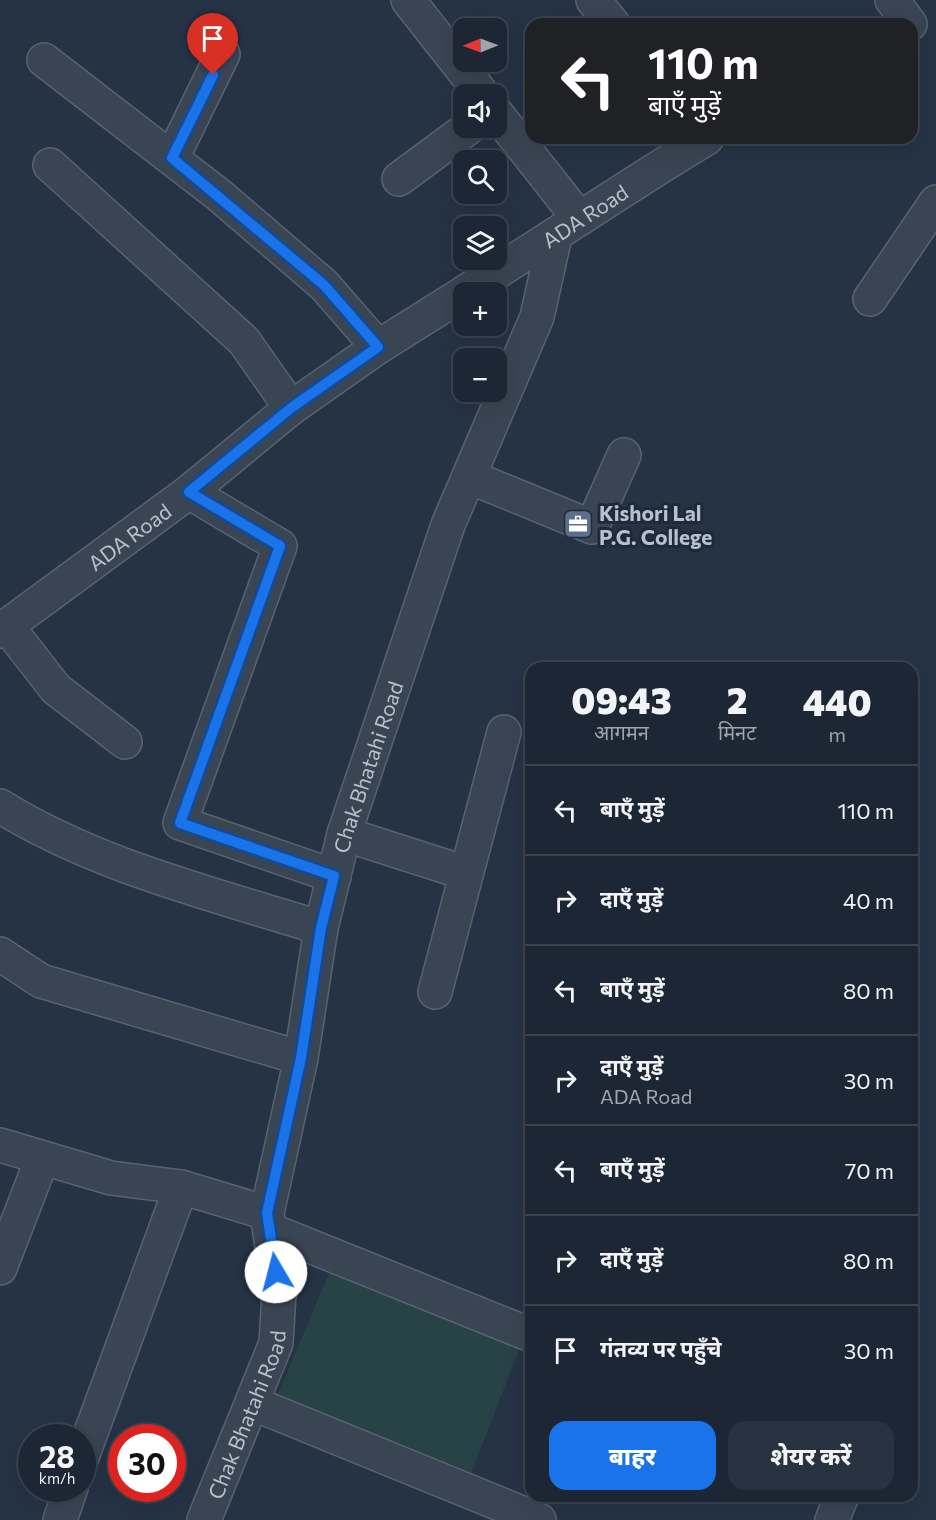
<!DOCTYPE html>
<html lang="hi">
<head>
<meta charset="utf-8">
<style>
	:root { --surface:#1c2634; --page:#293240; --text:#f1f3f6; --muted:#a0a5ac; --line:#3a434f; --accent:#1a73e8 }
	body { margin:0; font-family:Commissioner,"Noto Sans Devanagari",sans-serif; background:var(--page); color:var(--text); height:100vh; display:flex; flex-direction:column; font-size:22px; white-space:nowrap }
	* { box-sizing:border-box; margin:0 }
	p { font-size:20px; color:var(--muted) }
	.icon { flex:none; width:33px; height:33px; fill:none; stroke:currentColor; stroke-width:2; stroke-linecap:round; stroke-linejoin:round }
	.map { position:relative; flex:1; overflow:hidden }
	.sheet { position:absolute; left:525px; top:662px; width:393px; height:840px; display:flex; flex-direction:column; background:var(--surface); border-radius:18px; box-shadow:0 6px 24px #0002,0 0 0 2px var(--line) }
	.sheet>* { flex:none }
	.top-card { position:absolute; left:525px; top:18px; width:393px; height:126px; border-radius:18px; box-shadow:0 6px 24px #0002,0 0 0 2px var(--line); background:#202124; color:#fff; overflow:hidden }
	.needle { width:39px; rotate:269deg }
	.buttons { position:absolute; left:453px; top:18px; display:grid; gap:12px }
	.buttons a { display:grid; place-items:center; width:54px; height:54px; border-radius:12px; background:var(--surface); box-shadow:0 6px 24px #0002,0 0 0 2px var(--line); font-size:30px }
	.speed { position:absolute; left:18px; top:1424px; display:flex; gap:12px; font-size:30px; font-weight:700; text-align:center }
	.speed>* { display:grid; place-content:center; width:78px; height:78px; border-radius:50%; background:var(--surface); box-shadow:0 6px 24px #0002,0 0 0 2px var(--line); line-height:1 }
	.speed small { font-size:15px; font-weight:400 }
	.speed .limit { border:9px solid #d22; background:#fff; color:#111 }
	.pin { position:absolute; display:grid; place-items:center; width:51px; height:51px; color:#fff; margin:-62px -26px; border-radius:50% 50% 50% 0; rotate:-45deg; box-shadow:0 0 6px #0007 }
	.pin .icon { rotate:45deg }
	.me { position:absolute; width:66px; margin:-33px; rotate:352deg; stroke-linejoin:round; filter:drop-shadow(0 0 4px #0008) }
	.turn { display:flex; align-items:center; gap:21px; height:126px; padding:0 24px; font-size:27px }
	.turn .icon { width:78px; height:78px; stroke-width:2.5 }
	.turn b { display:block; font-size:42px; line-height:51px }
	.eta { display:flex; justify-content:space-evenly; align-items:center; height:102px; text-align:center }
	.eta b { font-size:36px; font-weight:800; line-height:42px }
	.button { display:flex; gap:12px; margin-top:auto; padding:12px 24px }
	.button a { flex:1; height:69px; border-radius:18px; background:var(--accent); color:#fff; font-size:24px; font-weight:800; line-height:69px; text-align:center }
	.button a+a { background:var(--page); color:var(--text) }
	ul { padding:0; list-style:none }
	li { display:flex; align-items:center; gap:18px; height:90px; padding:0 24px; border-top:2px solid var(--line) }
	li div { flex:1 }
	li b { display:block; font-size:22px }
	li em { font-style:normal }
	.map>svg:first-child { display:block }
</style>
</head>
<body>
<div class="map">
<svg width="936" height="1520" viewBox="0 0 936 1520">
	<rect width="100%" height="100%" fill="#253345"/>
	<path fill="#274345" d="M 330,1271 L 520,1347 L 468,1482 L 275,1401 Z"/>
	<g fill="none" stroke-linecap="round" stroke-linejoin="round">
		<g stroke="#586371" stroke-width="36">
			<g id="minor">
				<path d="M 408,0 L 482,94"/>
				<path d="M 593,0 L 613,24"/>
				<path d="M 892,0 L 910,24"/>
				<path d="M 44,60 L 219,195 L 324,285 L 378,347"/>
				<path d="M 496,113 L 578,217"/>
				<path d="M 172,158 L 223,54"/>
				<path d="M 50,165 L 244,341 L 291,408"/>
				<path d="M 399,179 L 468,128"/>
				<path id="s1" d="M 465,292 C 546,242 625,187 707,138"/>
				<path d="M 870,299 L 936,202"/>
				<path d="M 470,477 L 592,527 L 624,455"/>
				<path d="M 189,492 L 280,546 L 180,823 L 334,876"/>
				<path d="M 7,626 L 56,689 L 125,742"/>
				<path id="s2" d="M 0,631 L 189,492 L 291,408 L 378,347 L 464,293"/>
				<path d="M 0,806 C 97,866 213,894 321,928"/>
				<path d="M 344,834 L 466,873"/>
				<path d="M 0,954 L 41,981 L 301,1058"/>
				<path d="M 435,992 L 504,732"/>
				<path d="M 0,1145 L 111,1178 L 181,1187 L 267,1213"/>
				<path d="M 270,1230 L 531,1335"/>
				<path d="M 0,1268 L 42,1159"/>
				<path d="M 252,1403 L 539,1520"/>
				<path d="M 82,1457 L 181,1187"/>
				<path d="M 60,1520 L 71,1488"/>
				<path id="s3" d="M 204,1520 L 276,1343 L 279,1294 L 267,1213 L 301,1058 L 321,928 L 344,834 L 448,525 L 537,317 L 555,236"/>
				<path d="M 832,1520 L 842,1496"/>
			</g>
		</g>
		<use href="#minor" stroke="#3a4554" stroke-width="33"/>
	</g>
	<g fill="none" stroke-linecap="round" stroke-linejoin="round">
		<g stroke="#114b97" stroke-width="15">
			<path id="route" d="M 213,75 L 172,158 L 324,285 L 378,347 L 291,408 L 189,492 L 280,546 L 180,823 L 334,876 L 321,928 L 301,1058 L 267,1213 L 276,1272"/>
		</g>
		<use href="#route" stroke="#1a73e8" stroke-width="10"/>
	</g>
	<defs>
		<g id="office-square" transform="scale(1.5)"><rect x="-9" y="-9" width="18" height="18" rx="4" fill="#5c6f8a" stroke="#1e2a39"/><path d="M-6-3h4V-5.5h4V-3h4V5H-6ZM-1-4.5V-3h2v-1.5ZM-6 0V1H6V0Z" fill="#fff"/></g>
	</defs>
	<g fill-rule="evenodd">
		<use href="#office-square" x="578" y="524"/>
	</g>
	<g text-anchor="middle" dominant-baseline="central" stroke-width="6" stroke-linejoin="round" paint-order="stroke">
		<g font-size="21" fill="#b7c0cd" stroke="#1e2a39">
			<text stroke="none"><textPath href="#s1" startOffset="142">ADA Road</textPath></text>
			<text stroke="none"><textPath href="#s2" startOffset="160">ADA Road</textPath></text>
			<text stroke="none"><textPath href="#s3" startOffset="780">Chak Bhatahi Road</textPath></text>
			<text stroke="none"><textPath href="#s3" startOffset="114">Chak Bhatahi Road</textPath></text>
		</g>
		<g font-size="21" font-weight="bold" fill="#b7c0cd" stroke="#1e2a39" text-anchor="start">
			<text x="599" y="512">Kishori Lal<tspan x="599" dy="24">P.G. College</tspan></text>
		</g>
	</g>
</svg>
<div class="buttons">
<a><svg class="needle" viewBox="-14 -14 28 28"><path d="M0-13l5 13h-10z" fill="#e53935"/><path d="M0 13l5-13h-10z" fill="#a0a5ac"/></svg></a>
<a><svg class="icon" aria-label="sound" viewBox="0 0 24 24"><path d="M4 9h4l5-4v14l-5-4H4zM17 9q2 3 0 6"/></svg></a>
<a><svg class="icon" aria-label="search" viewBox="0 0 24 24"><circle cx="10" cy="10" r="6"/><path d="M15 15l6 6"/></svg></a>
<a><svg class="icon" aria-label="layers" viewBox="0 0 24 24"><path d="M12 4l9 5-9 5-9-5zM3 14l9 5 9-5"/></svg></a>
<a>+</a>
<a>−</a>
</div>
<div class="speed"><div>28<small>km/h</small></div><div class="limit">30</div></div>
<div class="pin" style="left:213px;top:75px;background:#d93025"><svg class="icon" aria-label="arrive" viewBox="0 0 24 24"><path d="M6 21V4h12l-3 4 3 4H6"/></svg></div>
<svg class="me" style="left:276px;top:1272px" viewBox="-20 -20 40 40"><circle r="19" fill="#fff"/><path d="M0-13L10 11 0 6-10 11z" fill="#1a73e8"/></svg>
<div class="top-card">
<div class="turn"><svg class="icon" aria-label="left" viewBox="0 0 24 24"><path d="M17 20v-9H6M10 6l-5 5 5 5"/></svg><div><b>110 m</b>बाएँ मुड़ें</div></div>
</div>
<section class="sheet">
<div class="eta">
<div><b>09:43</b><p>आगमन</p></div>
<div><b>2</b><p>मिनट</p></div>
<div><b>440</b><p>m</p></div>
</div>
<ul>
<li><svg class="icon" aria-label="left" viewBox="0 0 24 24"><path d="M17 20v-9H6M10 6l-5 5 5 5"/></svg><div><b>बाएँ मुड़ें</b></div><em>110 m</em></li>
<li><svg class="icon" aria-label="right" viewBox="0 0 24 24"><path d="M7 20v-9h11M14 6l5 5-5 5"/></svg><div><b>दाएँ मुड़ें</b></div><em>40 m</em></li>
<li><svg class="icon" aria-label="left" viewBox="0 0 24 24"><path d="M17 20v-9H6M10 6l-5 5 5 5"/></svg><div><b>बाएँ मुड़ें</b></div><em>80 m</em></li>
<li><svg class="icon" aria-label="right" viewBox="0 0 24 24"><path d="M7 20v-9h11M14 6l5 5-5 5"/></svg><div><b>दाएँ मुड़ें</b><p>ADA Road</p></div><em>30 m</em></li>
<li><svg class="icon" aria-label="left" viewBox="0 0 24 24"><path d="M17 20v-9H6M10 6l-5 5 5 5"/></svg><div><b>बाएँ मुड़ें</b></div><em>70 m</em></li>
<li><svg class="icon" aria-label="right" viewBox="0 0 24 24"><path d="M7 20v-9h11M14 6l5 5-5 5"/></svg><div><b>दाएँ मुड़ें</b></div><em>80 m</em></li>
<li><svg class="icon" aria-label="arrive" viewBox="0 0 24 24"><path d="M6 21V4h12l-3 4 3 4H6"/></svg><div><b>गंतव्य पर पहुँचे</b></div><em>30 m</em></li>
</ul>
<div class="button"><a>बाहर</a><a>शेयर करें</a></div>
</section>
</div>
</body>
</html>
